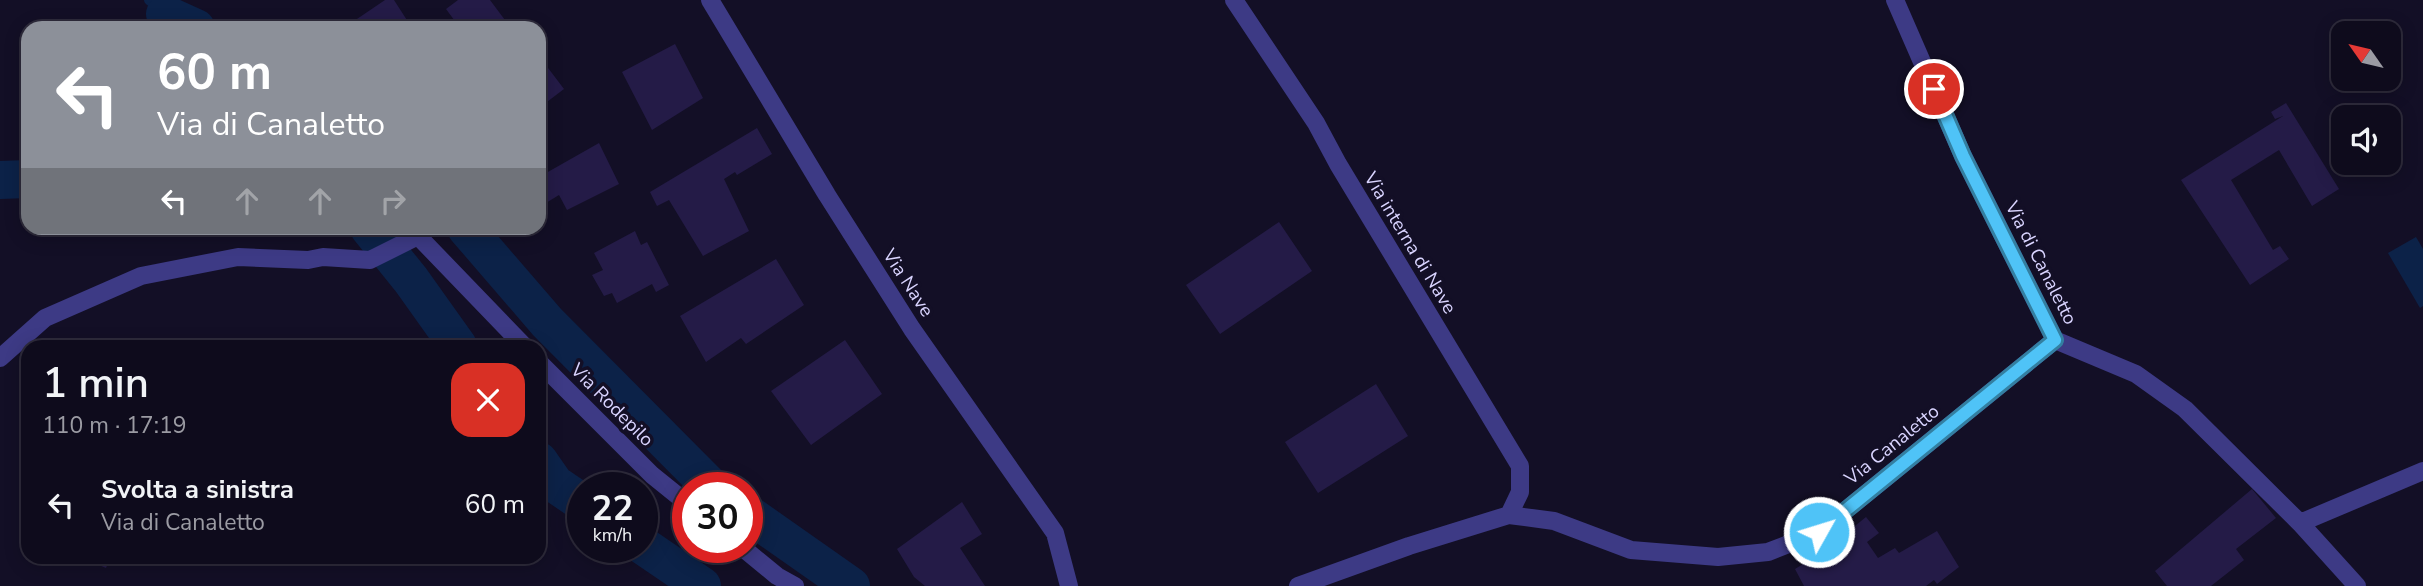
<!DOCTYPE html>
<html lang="it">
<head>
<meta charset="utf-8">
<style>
	:root { --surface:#0e0b1c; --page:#1c1929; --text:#f1f3f6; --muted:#9b9ba3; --line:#2e2b3b }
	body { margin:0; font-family:"Nunito Sans",sans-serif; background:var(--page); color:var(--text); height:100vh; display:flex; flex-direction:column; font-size:26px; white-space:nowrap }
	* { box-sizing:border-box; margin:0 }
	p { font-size:23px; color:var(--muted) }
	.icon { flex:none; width:38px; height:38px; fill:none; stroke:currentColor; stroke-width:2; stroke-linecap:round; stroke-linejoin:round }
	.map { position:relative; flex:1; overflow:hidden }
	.details { position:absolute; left:21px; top:340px; width:525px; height:224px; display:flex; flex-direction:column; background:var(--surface); border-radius:21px; box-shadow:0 4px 18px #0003,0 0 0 2px var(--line) }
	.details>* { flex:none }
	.guide { position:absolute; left:21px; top:21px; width:525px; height:214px; border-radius:21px; box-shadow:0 4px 18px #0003,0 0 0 2px var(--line); background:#8c9099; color:#fff; overflow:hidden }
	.needle { width:46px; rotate:304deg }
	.tools { position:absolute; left:2331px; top:21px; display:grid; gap:14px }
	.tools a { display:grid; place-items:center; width:70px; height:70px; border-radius:14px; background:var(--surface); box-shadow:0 4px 18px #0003,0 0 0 2px var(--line); font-size:35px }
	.speed { position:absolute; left:567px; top:472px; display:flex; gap:14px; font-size:35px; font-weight:700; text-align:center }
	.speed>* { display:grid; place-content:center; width:91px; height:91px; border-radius:50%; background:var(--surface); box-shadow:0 4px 18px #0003,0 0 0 2px var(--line); line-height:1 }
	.speed small { font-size:18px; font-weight:400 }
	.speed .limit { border:10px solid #d22; background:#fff; color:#111 }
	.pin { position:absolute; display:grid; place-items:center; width:60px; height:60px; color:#fff; margin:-30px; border:4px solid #fff; border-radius:50%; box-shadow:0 2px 7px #0007 }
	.me { position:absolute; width:77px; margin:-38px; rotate:51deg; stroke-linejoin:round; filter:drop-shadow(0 0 5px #0008) }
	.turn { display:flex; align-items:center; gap:24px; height:147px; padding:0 21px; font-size:32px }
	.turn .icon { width:91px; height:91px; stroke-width:2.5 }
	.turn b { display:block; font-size:49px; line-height:60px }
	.lanes { display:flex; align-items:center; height:66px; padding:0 21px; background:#0003; justify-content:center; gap:35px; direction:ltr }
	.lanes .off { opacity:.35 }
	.round { display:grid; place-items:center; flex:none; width:74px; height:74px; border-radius:21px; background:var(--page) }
	.overview { display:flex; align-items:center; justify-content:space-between; height:119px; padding:0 21px }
	h1 { font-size:42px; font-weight:600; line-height:52px }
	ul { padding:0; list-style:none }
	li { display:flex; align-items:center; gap:21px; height:91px; padding:0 21px }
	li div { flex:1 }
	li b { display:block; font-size:26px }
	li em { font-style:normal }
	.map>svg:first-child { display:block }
</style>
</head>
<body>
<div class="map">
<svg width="2423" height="586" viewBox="0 0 2423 586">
	<rect width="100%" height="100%" fill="#130f26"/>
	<path fill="#0c2248" d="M 2416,237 L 2423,249 L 2423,306 L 2420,308 L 2388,253 Z"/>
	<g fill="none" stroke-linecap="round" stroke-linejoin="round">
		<path stroke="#0c2248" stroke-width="10" d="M 149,0 L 165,14"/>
		<path stroke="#0c2248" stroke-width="38" d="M 165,14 L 196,28
			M 0,180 L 28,179
			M 369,228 L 411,280 L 458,346
			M 466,228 L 547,322 L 712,488
			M 539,461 L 555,484 L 583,503
			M 747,513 L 851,586
			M 642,545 L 702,586"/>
	</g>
	<path fill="#241b47" d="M 385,0 L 394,0 L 412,28 L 359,28 L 354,21 Z
		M 458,0 L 490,0 L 511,28 L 460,28 L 446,9 Z
		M 675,44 L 703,98 L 652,130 L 622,72 Z
		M 539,56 L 564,89 L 539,108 Z
		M 2286,103 L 2339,189 L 2312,206 L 2279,150 L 2231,180 L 2273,250 L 2280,246 L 2289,259 L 2250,285 L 2181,180 L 2283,116 L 2275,119 L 2271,112 Z
		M 757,128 L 772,154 L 737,175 L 735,172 L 724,179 L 749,231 L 703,256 L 669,200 L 657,206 L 650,192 Z
		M 599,143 L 619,184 L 567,210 L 559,195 L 541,206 L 539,177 Z
		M 1279,222 L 1312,271 L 1220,334 L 1186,285 Z
		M 635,231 L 641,245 L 647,242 L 669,285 L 656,292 L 652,284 L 617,303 L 612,293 L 604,296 L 592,275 L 603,270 L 594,253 Z
		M 776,259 L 804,305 L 746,344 L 741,338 L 706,362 L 680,316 Z
		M 845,340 L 882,394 L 811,445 L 771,391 Z
		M 1376,384 L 1408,436 L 1318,493 L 1285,442 Z
		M 2252,489 L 2276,518 L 2236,549 L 2244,560 L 2211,586 L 2167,586 L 2155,571 Z
		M 962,502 L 982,534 L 960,548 L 985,586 L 925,586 L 914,577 L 897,549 Z
		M 1866,517 L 1879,533 L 1867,542 L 1878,558 L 1895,548 L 1899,553 L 1937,531 L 1959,567 L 1937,584 L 1934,580 L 1926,586 L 1804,586 L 1795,569 L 1824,551 Z
		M 77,556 L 111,556 L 106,568 Z"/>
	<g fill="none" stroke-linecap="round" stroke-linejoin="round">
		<path stroke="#3d3a85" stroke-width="18" d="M 710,0 L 827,195 L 912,329 L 1055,533 L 1069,586
			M 1234,0 L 1316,123 L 1338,164 L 1520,466 L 1520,492 L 1509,515
			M 1895,0 L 1963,156 L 2055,340 L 2136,374 L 2185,409 L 2300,523 L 2357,586
			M 0,358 L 45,318 L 141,276 L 238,257 L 308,260 L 323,257 L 370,260 L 418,236 L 524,346
			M 539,362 L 652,475 L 688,504
			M 2300,523 L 2423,471
			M 743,548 L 777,576 L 795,586
			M 1298,586 L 1409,546 L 1509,515 L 1554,521 L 1631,550 L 1718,557 L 1768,552 L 1819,532 L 2055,340"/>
	</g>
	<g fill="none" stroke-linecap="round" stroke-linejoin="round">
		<g stroke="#337fa1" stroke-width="18">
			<path id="route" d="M 1819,532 L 2055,340 L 1963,156 L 1934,89"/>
		</g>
		<use href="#route" stroke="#4fc3f7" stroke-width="12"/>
	</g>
	<g text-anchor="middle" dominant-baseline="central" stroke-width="7" stroke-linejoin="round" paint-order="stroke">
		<g font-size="19" fill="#d9d4ff" stroke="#130f26">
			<text transform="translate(1410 243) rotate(59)">Via interna di Nave</text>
			<text transform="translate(2041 263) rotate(63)">Via di Canaletto</text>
			<text transform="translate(908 283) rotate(57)">Via Nave</text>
			<text transform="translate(612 405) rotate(45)">Via Rodepilo</text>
			<text transform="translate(1892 445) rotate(-39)">Via Canaletto</text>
		</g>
	</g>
</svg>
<div class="tools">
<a><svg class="needle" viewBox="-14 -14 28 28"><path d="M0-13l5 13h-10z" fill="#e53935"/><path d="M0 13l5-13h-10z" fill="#9b9ba3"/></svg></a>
<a><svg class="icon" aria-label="sound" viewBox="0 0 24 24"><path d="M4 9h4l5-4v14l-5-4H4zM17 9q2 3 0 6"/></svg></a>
</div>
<div class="speed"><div>22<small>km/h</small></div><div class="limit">30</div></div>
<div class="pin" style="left:1934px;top:89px;background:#d93025"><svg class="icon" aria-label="arrive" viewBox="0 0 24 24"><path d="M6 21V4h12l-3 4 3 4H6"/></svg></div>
<svg class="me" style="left:1819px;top:532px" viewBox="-20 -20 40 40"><circle r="17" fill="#4fc3f7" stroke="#fff" stroke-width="3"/><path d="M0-11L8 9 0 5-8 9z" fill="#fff"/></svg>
<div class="guide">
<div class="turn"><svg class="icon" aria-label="left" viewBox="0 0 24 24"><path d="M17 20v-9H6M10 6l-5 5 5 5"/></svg><div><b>60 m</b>Via di Canaletto</div></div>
<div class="lanes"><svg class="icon" aria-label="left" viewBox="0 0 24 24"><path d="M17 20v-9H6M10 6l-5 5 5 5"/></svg><svg class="icon off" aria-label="ahead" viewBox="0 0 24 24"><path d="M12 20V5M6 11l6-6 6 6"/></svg><svg class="icon off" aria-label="ahead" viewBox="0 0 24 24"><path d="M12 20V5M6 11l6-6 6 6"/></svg><svg class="icon off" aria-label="right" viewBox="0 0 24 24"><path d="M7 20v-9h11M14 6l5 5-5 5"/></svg></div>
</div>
<section class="details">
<div class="overview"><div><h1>1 min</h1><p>110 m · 17:19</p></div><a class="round" style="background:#d93025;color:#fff"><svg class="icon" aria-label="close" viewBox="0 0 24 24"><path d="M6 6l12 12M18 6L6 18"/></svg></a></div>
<ul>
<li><svg class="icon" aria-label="left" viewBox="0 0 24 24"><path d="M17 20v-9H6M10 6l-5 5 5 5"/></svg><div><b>Svolta a sinistra</b><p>Via di Canaletto</p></div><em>60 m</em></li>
</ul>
</section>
</div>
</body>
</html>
